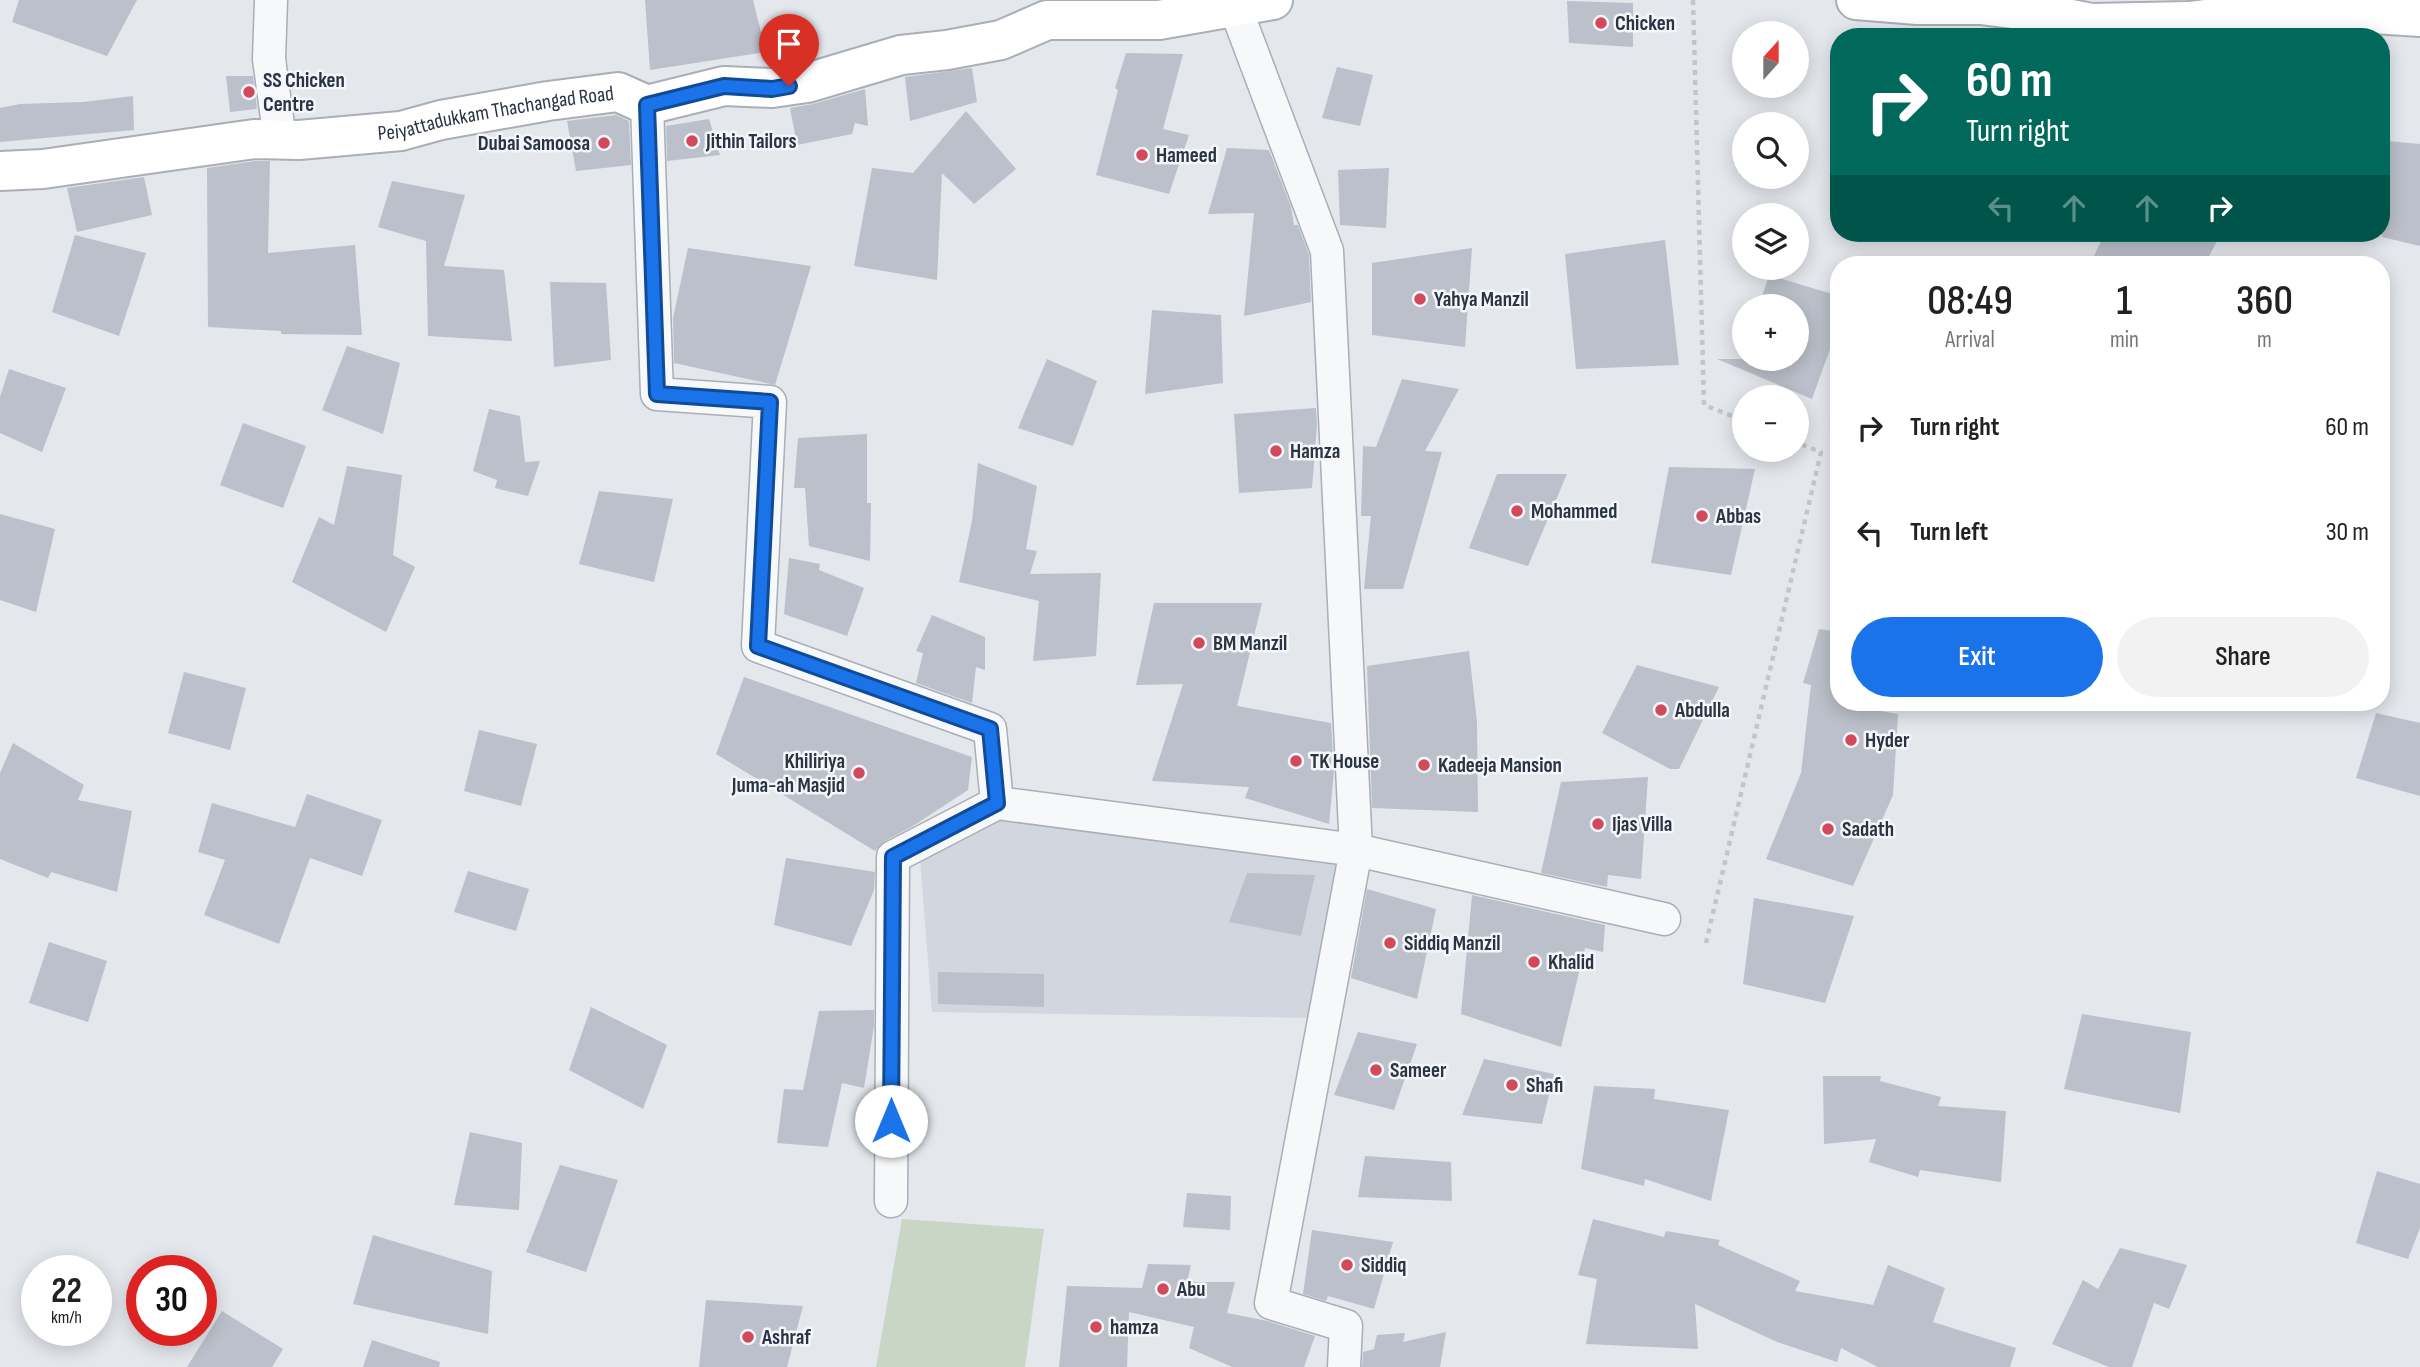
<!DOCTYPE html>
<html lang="en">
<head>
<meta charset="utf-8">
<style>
	:root { --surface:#fff; --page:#f2f2f2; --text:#222; --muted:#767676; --accent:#1a73e8 }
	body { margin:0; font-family:"Sofia Sans Condensed",sans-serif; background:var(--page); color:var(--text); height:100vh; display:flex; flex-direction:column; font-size:26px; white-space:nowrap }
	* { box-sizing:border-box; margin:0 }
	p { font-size:23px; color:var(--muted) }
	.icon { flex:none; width:38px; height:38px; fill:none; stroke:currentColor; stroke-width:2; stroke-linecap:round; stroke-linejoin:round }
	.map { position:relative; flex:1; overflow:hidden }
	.drawer { position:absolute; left:1830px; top:256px; width:560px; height:455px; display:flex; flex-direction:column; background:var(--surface); border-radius:28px; box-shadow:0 4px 18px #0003 }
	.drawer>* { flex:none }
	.guide { position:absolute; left:1830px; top:28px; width:560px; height:214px; border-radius:28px; box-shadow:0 4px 18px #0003; background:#00695c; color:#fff; overflow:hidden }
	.needle { width:46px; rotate:21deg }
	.buttons { position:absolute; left:1732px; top:21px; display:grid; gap:14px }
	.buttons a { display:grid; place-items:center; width:77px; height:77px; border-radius:50%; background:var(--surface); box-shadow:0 4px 18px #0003; font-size:35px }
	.speed { position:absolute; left:21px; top:1255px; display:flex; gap:14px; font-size:35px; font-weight:700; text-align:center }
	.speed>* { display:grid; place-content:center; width:91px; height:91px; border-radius:50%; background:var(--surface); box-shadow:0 4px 18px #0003; line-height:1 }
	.speed small { font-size:18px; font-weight:400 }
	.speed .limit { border:10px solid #d22; background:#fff; color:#111 }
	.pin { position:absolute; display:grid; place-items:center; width:60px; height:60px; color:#fff; margin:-72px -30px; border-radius:50% 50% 50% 0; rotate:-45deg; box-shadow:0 0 7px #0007 }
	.pin .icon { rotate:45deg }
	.me { position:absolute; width:77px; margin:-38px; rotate:0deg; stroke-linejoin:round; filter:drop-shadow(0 0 5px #0008) }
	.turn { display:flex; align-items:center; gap:24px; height:147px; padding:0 21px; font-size:32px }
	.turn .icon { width:91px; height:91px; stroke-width:2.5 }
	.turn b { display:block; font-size:49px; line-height:60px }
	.lanes { display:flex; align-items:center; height:66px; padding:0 21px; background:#0003; justify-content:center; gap:35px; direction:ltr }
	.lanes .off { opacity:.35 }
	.eta { display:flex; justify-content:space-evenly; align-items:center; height:119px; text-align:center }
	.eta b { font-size:42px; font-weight:600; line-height:49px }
	.primary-button { display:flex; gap:14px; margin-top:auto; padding:14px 21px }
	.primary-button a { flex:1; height:80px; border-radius:42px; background:var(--accent); color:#fff; font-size:28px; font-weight:600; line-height:80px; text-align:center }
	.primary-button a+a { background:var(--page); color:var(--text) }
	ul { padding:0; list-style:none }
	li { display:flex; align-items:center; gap:21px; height:105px; padding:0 21px }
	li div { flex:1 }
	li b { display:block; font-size:26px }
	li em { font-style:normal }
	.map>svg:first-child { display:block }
</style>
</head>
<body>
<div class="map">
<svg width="2420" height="1367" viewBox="0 0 2420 1367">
	<rect width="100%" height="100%" fill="#e4e7ec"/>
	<path fill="#d2d6de" d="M 995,813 L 1339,855 L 1317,1018 L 932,1012 L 920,859 Z"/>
	<path fill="#c9d6c5" d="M 902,1219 L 1044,1229 L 1025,1367 L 876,1367 Z"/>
	<path fill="#bbc0ca" d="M 19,0 L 137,0 L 107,56 L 12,22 Z
		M 645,0 L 753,0 L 766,52 L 650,70 Z
		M 1567,1 L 1633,3 L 1633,47 L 1569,43 Z
		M 1126,53 L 1183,54 L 1163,129 L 1189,135 L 1169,194 L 1096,175 L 1118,90 L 1115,88 Z
		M 1337,67 L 1373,75 L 1360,126 L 1322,118 Z
		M 972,68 L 977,102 L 910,121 L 905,77 Z
		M 226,76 L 253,76 L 257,109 L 230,112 Z
		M 865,89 L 868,126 L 855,123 L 852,134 L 797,145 L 790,108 L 813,104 Z
		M 133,96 L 134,130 L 0,142 L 0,108 L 20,104 L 83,102 Z
		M 966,111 L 1016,169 L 974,204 L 942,173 L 937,280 L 854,266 L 872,168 L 913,173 Z
		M 616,115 L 629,121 L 631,165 L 576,171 L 567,121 Z
		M 709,119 L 720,155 L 667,161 L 666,126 Z
		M 2387,141 L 2420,144 L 2420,246 L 2382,237 L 2382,186 Z
		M 1227,148 L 1269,150 L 1291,207 L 1294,225 L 1298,225 L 1309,255 L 1311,302 L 1244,316 L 1254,213 L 1208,214 Z
		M 255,161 L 270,161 L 268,253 L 355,245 L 362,335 L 281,334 L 281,331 L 208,327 L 207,168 Z
		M 1389,168 L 1386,228 L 1340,225 L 1338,170 Z
		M 144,177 L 152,215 L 77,232 L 67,188 Z
		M 392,181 L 465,195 L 444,266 L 504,270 L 512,341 L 428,336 L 426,241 L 378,227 Z
		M 2105,233 L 2221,233 L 2205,264 L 2090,264 Z
		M 75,235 L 146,253 L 119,336 L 52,312 Z
		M 1665,240 L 1679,365 L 1576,369 L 1565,254 Z
		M 688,248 L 811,266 L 775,385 L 674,363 L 673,318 Z
		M 1472,248 L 1465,347 L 1372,335 L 1372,263 Z
		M 1769,275 L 1839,296 L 1839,324 L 1812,399 L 1717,359 L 1797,359 L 1797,306 L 1759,306 Z
		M 550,282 L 606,283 L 611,360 L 554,367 Z
		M 1152,310 L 1221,315 L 1223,383 L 1145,394 Z
		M 347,346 L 400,363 L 383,434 L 322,410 Z
		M 1047,359 L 1097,381 L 1073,446 L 1018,428 Z
		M 9,369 L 66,388 L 42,452 L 0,433 L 0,397 Z
		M 1402,379 L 1459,389 L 1425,451 L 1442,452 L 1403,589 L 1364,589 L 1371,516 L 1361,516 L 1363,446 L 1376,447 Z
		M 1316,408 L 1317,425 L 1312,488 L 1239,493 L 1234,414 Z
		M 489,409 L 520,416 L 525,462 L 540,461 L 528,496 L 495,488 L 497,480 L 473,471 Z
		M 243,423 L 306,446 L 283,508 L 220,485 Z
		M 867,434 L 867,503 L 871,503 L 870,561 L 809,546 L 805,488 L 794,488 L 798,438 Z
		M 978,463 L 1037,486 L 1026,549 L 1037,551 L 1030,574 L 1101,573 L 1096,656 L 1033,661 L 1039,601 L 959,582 L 972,521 Z
		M 347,466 L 402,475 L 393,555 L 415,567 L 386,632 L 292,582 L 319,517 L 334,525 Z
		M 1669,467 L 1755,469 L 1731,575 L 1651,563 Z
		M 1497,474 L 1567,474 L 1528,566 L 1469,548 Z
		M 599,491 L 673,499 L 654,582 L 579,564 Z
		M 0,514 L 55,529 L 36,612 L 0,600 Z
		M 789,558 L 820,564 L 819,570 L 864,588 L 847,636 L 784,614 Z
		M 1154,603 L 1262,603 L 1237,706 L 1331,723 L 1334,771 L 1329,824 L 1245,798 L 1249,787 L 1152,781 L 1183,684 L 1136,685 Z
		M 932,615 L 985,637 L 985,670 L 976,667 L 972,703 L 916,683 L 923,653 L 916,651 Z
		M 1819,629 L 1839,632 L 1839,704 L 1898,714 L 1893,795 L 1853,886 L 1766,859 L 1801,773 L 1811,685 L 1803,683 Z
		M 1469,651 L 1477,722 L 1478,812 L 1372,808 L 1367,666 Z
		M 1637,665 L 1719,687 L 1679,769 L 1670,769 L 1602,733 Z
		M 184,672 L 246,688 L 230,750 L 168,733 Z
		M 744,677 L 972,757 L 968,790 L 913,826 L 885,841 L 875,851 L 716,754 Z
		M 2376,713 L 2420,723 L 2420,796 L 2356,778 Z
		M 479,730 L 537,744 L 521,806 L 464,791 Z
		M 13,743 L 84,785 L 78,800 L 132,811 L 117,892 L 51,872 L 48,878 L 0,859 L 0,773 Z
		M 1648,777 L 1641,879 L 1608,875 L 1607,887 L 1541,873 L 1561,782 Z
		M 307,794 L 382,820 L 362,876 L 310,858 L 279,944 L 204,915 L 225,860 L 198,852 L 212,803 L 295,827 Z
		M 786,858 L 875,872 L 874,890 L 851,946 L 774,925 Z
		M 468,871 L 529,889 L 516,931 L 454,912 Z
		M 1247,873 L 1315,875 L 1301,936 L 1229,922 Z
		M 1367,889 L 1436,909 L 1417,999 L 1351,978 Z
		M 1472,895 L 1605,925 L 1603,952 L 1585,948 L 1561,1047 L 1461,1014 Z
		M 1754,898 L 1854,916 L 1825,1003 L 1743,984 Z
		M 49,942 L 107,961 L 88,1022 L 29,1003 Z
		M 938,972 L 1044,974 L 1044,1007 L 938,1004 Z
		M 591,1007 L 667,1045 L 643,1109 L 569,1070 Z
		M 874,1010 L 874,1026 L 864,1088 L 842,1083 L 828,1147 L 777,1143 L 784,1089 L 803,1090 L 819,1011 Z
		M 2082,1014 L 2191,1032 L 2180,1113 L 2064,1089 Z
		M 1358,1032 L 1417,1044 L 1394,1110 L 1334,1095 Z
		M 1484,1059 L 1554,1074 L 1542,1124 L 1462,1115 Z
		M 1823,1076 L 1881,1076 L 1880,1081 L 1941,1097 L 1938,1106 L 2006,1111 L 2001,1182 L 1920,1170 L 1918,1177 L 1869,1162 L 1876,1139 L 1824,1144 Z
		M 1594,1086 L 1655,1089 L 1654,1099 L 1729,1110 L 1711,1201 L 1645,1179 L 1644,1186 L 1581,1169 Z
		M 470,1132 L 522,1143 L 519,1210 L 454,1205 Z
		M 1365,1156 L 1451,1162 L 1452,1201 L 1358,1197 Z
		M 560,1165 L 618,1180 L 586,1272 L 526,1252 Z
		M 2377,1171 L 2420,1184 L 2420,1228 L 2408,1259 L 2356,1243 Z
		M 1187,1193 L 1231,1196 L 1230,1230 L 1183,1227 Z
		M 1593,1219 L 1664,1237 L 1666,1231 L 1720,1240 L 1718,1245 L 1800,1281 L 1795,1291 L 1873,1305 L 1888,1265 L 1945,1288 L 1933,1322 L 2016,1348 L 2010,1367 L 1878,1367 L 1841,1348 L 1837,1362 L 1777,1342 L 1695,1304 L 1698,1349 L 1586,1344 L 1597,1279 L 1578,1275 Z
		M 1312,1230 L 1393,1242 L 1374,1309 L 1328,1296 L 1326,1301 L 1303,1294 Z
		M 373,1235 L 492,1271 L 488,1334 L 353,1304 Z
		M 2120,1248 L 2187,1265 L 2169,1309 L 2154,1303 L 2132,1367 L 2109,1367 L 2052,1344 L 2083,1280 L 2098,1289 Z
		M 1148,1264 L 1191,1265 L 1187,1282 L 1235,1282 L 1227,1313 L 1268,1321 L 1315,1336 L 1304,1367 L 1232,1367 L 1189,1348 L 1194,1327 L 1129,1312 L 1127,1367 L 1059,1367 L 1067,1286 L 1142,1288 Z
		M 706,1300 L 803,1306 L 787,1367 L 699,1367 Z
		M 222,1311 L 283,1349 L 272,1367 L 187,1367 Z
		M 1446,1332 L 1440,1367 L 1362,1367 L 1363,1352 L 1374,1349 L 1377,1335 L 1405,1333 L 1403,1342 Z
		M 372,1340 L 440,1362 L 439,1367 L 363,1367 Z"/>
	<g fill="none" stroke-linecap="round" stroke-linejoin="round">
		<g stroke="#a9aeb7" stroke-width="35">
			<path id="street" d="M 271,0 L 269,59 L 280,140
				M 1235,7 L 1327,251 L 1356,850 L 1664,919
				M 647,105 L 657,394 L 770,402 L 758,646 L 990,729 L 997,803
				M 891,1201 L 893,857 L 997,803 L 1356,850 L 1271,1303 L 1346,1326 L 1344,1367"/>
		</g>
		<g stroke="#a9aeb7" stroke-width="42">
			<g id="secondary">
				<path d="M 1856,0 L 1917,5 L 1980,5 L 2036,12 L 2091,23 L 2189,21 L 2266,12 L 2327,11 L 2420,17"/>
				<path id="s1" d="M 0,171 L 43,169 L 254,139 L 299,140 L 401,131 L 441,120 L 548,101 L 618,92 L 647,105 L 724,86 L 772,88 L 807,83 L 901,55 L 947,50 L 1001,40 L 1047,20 L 1159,20 L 1273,0"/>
			</g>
		</g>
		<path stroke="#c2c5cb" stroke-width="4.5" stroke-dasharray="5 5" stroke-linecap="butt" d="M 1693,0 L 1704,405 L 1745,421
			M 1706,943 L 1821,452 L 1797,443"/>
		<use href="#street" stroke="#f7f8fa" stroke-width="32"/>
		<use href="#secondary" stroke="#fff" stroke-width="38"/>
	</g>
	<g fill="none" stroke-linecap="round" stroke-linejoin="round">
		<g stroke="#114b97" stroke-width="18">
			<path id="route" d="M 789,86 L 772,89 L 724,86 L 647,105 L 657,394 L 770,402 L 758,646 L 990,729 L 997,803 L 893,857 L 891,1121"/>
		</g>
		<use href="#route" stroke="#1a73e8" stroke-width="12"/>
	</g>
	<g fill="#d1495b" stroke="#f4f6f9" stroke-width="2.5">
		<circle cx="1601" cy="23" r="7"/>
		<circle cx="249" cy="92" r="7"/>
		<circle cx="692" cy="141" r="7"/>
		<circle cx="604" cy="143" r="7"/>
		<circle cx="1142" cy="155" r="7"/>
		<circle cx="1420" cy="299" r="7"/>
		<circle cx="1276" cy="451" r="7"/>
		<circle cx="1517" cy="511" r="7"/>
		<circle cx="1702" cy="516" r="7"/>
		<circle cx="1199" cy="643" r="7"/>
		<circle cx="1661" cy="710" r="7"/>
		<circle cx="1851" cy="740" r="7"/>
		<circle cx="1296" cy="761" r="7"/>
		<circle cx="1424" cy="765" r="7"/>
		<circle cx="859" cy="773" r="7"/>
		<circle cx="1598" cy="824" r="7"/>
		<circle cx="1828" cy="829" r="7"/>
		<circle cx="1390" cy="943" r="7"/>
		<circle cx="1534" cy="962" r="7"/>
		<circle cx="1376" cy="1070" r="7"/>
		<circle cx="1512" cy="1085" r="7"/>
		<circle cx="1347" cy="1265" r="7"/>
		<circle cx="1163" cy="1289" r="7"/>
		<circle cx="1096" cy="1327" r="7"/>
		<circle cx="748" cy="1337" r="7"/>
	</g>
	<g text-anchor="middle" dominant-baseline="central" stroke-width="5" stroke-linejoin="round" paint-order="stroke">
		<g font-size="21" font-weight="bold" fill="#2b3445" stroke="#f4f6f9" text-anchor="start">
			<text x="1615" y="23">Chicken</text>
			<text x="263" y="80">SS Chicken<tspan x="263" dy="24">Centre</tspan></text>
			<text x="706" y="141">Jithin Tailors</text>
			<text x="590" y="143" text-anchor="end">Dubai Samoosa</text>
			<text x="1156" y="155">Hameed</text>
			<text x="1434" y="299">Yahya Manzil</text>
			<text x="1290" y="451">Hamza</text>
			<text x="1531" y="511">Mohammed</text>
			<text x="1716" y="516">Abbas</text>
			<text x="1213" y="643">BM Manzil</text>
			<text x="1675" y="710">Abdulla</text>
			<text x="1865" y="740">Hyder</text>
			<text x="845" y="761" text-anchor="end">Khiliriya<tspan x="845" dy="24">Juma-ah Masjid</tspan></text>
			<text x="1310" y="761">TK House</text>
			<text x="1438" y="765">Kadeeja Mansion</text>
			<text x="1612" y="824">Ijas Villa</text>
			<text x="1842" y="829">Sadath</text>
			<text x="1404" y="943">Siddiq Manzil</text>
			<text x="1548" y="962">Khalid</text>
			<text x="1390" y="1070">Sameer</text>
			<text x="1526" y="1085">Shafi</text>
			<text x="1361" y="1265">Siddiq</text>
			<text x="1177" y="1289">Abu</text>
			<text x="1110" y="1327">hamza</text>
			<text x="762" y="1337">Ashraf</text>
		</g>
		<g font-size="21" fill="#2b3445" stroke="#f4f6f9">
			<text stroke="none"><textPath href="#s1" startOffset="500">Peiyattadukkam Thachangad Road</textPath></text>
		</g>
	</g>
</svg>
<div class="buttons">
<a><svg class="needle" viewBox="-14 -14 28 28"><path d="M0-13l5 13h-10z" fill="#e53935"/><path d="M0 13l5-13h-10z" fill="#767676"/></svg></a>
<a><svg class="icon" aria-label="search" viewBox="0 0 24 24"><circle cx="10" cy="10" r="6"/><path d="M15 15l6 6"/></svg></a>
<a><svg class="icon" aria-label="layers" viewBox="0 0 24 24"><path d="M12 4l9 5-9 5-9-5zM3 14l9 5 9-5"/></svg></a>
<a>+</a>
<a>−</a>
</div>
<div class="speed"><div>22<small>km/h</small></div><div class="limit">30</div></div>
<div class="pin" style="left:789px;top:86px;background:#d93025"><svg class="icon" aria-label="arrive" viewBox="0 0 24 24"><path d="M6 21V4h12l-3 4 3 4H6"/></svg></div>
<svg class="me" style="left:891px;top:1121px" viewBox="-20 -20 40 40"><circle r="19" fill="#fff"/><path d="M0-13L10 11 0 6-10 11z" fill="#1a73e8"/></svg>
<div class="guide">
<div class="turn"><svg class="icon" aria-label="right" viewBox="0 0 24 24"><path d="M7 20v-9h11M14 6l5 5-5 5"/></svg><div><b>60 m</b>Turn right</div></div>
<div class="lanes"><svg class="icon off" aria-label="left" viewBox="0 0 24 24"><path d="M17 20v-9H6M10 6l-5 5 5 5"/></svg><svg class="icon off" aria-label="ahead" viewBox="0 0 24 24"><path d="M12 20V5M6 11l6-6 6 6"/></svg><svg class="icon off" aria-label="ahead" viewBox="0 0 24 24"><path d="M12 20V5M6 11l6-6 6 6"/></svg><svg class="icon" aria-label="right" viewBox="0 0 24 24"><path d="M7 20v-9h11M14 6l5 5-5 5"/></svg></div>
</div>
<section class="drawer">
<div class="eta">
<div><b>08:49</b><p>Arrival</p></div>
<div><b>1</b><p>min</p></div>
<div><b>360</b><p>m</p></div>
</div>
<ul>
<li><svg class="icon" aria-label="right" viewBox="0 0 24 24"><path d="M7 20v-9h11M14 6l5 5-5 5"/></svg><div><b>Turn right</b></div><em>60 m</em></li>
<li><svg class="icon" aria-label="left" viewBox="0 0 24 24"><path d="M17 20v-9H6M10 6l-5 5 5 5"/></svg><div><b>Turn left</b></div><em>30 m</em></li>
</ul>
<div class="primary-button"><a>Exit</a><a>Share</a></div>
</section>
</div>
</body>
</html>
